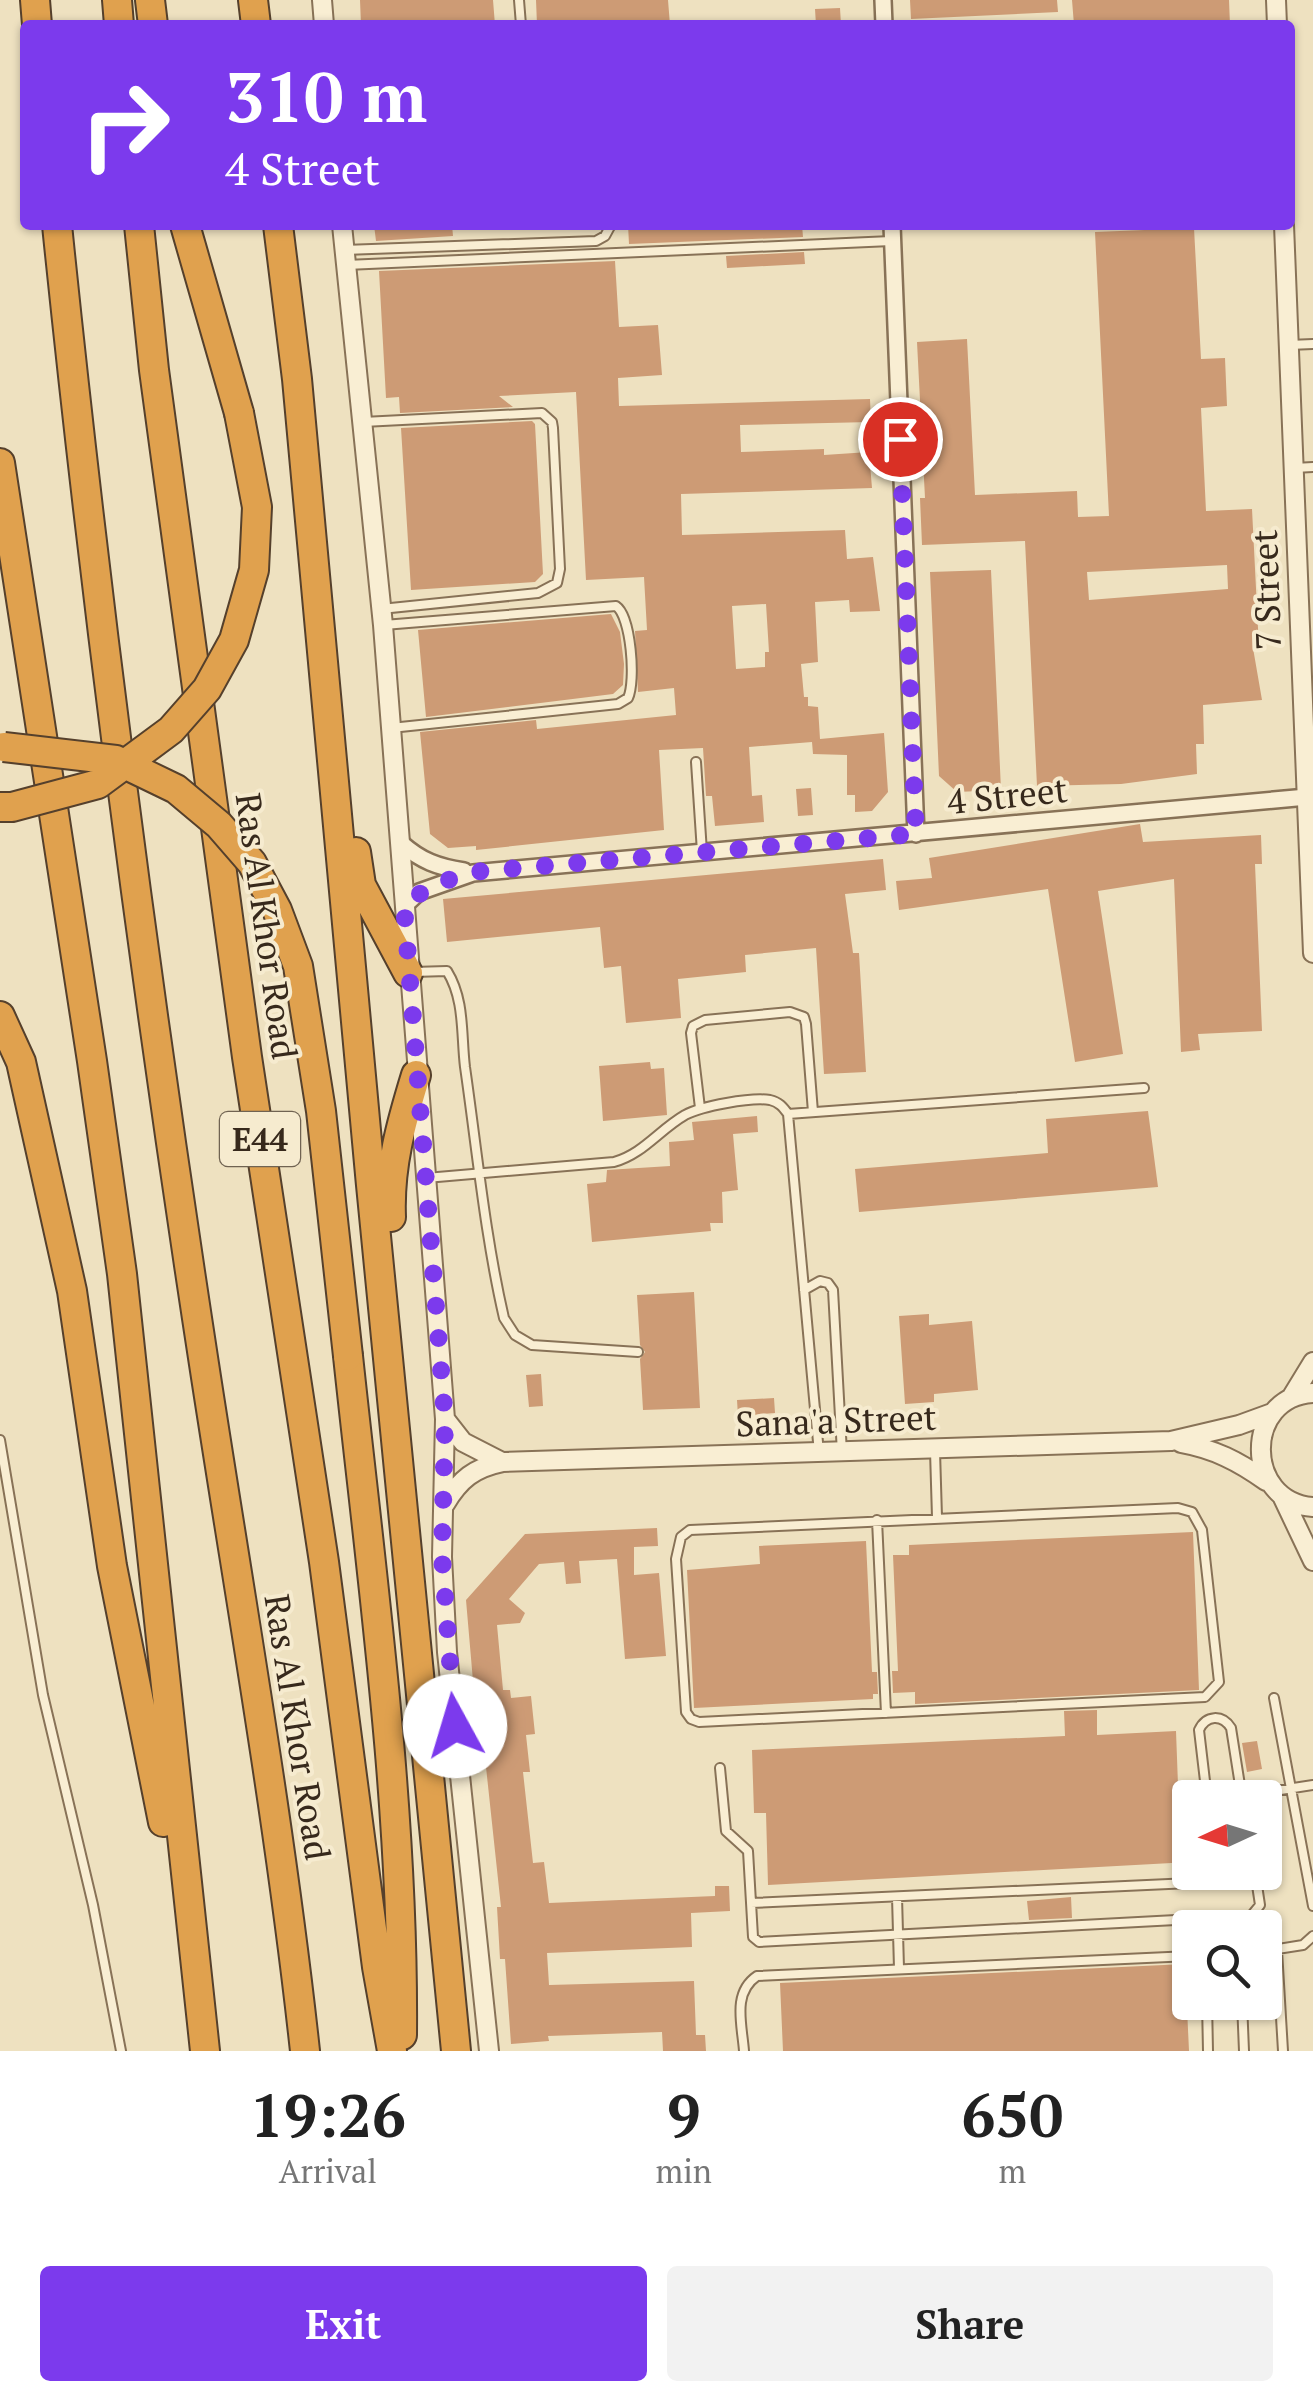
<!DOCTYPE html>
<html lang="en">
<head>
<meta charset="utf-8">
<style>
	:root { --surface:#fff; --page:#f2f2f2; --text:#222; --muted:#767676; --accent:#7c3aed }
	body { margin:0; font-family:"PT Serif",serif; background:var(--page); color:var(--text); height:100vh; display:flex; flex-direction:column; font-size:38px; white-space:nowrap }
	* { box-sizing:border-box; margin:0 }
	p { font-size:32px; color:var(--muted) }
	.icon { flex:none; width:55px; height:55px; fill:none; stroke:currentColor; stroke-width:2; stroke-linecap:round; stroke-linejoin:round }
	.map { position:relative; height:2051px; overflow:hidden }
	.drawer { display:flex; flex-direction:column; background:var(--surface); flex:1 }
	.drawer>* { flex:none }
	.top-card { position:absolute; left:20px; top:20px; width:1275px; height:210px; border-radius:10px; box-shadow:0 2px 8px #0004; background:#7c3aed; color:#fff; overflow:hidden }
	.needle { width:65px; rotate:266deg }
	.fabs { position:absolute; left:1172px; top:1780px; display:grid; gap:20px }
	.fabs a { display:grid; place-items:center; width:110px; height:110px; border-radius:10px; background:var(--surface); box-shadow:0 2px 8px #0004; font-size:50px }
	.pin { position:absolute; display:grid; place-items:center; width:85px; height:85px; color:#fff; margin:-42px; border:5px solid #fff; border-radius:50%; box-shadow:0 2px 10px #0007 }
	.me { position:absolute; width:110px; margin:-55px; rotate:354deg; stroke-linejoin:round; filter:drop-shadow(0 0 8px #0008) }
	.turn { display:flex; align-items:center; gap:35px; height:210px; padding:0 40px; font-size:45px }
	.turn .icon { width:130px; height:130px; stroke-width:2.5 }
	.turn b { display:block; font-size:70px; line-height:85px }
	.eta { display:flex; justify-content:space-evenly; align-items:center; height:170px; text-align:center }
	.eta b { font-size:60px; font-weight:600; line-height:70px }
	.button { display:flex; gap:20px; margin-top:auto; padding:20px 40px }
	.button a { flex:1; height:115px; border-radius:10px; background:var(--accent); color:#fff; font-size:40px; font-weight:600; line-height:115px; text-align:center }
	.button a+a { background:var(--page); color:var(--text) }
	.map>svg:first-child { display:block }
</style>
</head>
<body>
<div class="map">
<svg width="1313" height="2051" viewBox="0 0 1313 2051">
	<rect width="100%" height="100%" fill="#eee1c0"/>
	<path fill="#cd9b75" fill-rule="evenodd" d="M 360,0 L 493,0 L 495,25 L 361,25 Z
		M 536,0 L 668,0 L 670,25 L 537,25 Z
		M 910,0 L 1057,0 L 1058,12 L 911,19 Z
		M 1072,0 L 1229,0 L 1230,25 L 1074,25 Z
		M 840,8 L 841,25 L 816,25 L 815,9 Z
		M 374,225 L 452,225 L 453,236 L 376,241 Z
		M 628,225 L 802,225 L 803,237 L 629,244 Z
		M 1194,228 L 1201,359 L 1225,358 L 1227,406 L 1201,408 L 1206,511 L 1252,509 L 1259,648 L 1253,648 L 1262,700 L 1203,705 L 1204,744 L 1196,744 L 1197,774 L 1121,784 L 1037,786 L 1025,541 L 922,545 L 920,498 L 925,498 L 917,342 L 967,339 L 975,495 L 1077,491 L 1078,517 L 1109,516 L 1095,232 ZM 1227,565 L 1228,589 L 1089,600 L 1087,572 Z
		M 804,252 L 805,264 L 727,268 L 726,256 Z
		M 615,261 L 619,327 L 658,325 L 662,375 L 618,378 L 619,406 L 870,399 L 871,422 L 740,425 L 741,452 L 824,449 L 824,455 L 869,452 L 872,488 L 681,494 L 682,535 L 845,530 L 847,559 L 873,557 L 880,611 L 850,612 L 849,600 L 815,602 L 818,662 L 801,664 L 804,697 L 808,697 L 808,706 L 818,707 L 820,739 L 884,733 L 888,792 L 872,811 L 855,812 L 855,795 L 847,795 L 847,755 L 813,754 L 812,742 L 749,747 L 752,796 L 762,795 L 764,822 L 715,826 L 712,796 L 706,796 L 703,748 L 659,750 L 664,830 L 476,850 L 476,846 L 448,848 L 430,834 L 420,732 L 536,720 L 537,729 L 676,715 L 674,688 L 638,692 L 635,631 L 647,630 L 644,577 L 586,580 L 576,392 L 499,396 L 513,407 L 400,413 L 399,397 L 386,398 L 379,271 ZM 766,604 L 769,652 L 765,652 L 765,667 L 736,669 L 732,606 Z
		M 532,421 L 535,424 L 543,574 L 535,582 L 411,590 L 401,428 Z
		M 991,570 L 1001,790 L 957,792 L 939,776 L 930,572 Z
		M 611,614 L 620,632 L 624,664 L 623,685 L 613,694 L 426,717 L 418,630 Z
		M 811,788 L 813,815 L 798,816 L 796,789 Z
		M 1140,824 L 1143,842 L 1261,835 L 1262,864 L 1255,864 L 1262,1031 L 1198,1034 L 1200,1050 L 1181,1052 L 1174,879 L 1098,891 L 1123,1054 L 1075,1062 L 1048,889 L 899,910 L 896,881 L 932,878 L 929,858 Z
		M 883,859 L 886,890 L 845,894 L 853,953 L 859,953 L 866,1072 L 824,1074 L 816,948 L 745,955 L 746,972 L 678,979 L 681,1018 L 626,1023 L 621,966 L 604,968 L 600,927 L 447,942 L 443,899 Z
		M 650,1062 L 651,1069 L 664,1068 L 667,1115 L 603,1121 L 599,1066 Z
		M 1148,1111 L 1158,1187 L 859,1212 L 855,1169 L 1048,1153 L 1046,1119 Z
		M 757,1116 L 758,1132 L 733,1134 L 738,1190 L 722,1192 L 723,1223 L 710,1223 L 711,1231 L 592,1242 L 587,1184 L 606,1182 L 607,1170 L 670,1166 L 669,1142 L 694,1140 L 692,1122 Z
		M 694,1292 L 700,1408 L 643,1410 L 640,1359 L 645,1352 L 640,1345 L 637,1295 Z
		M 929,1314 L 929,1325 L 972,1321 L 978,1390 L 934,1394 L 934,1402 L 905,1404 L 899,1316 Z
		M 541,1374 L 543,1406 L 529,1407 L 526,1375 Z
		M 774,1398 L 775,1413 L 738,1416 L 737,1400 Z
		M 657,1528 L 658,1546 L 634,1547 L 634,1575 L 659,1573 L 666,1656 L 625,1659 L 617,1559 L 579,1561 L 581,1583 L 566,1584 L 564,1562 L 539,1564 L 509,1599 L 525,1613 L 520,1623 L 497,1625 L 503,1690 L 510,1690 L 511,1698 L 531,1696 L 535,1734 L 526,1735 L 530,1772 L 523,1772 L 533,1863 L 544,1862 L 549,1903 L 715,1896 L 715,1886 L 729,1886 L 730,1911 L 691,1913 L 692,1947 L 547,1953 L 549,1985 L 694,1981 L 696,2035 L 705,2035 L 706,2051 L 663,2051 L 662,2032 L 548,2036 L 549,2041 L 511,2044 L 505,1959 L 500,1959 L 497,1907 L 501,1907 L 483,1739 L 478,1739 L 466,1600 L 525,1534 Z
		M 1193,1532 L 1199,1690 L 915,1704 L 915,1692 L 893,1693 L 892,1671 L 898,1671 L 893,1555 L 909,1555 L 909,1545 Z
		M 866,1541 L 872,1672 L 877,1672 L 878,1694 L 873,1694 L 873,1699 L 694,1708 L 687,1570 L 760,1564 L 759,1546 Z
		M 1097,1710 L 1097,1735 L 1176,1731 L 1179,1812 L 1190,1811 L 1190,1862 L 768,1885 L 766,1813 L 754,1813 L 752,1750 L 1065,1736 L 1064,1711 Z
		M 1257,1741 L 1262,1769 L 1247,1772 L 1242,1743 Z
		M 1071,1897 L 1072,1918 L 1029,1920 L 1027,1901 Z
		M 1185,1964 L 1189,2051 L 783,2051 L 780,1983 Z"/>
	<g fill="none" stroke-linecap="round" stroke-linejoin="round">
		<g stroke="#887257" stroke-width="12">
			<path id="service" d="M 519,0 L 521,25
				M 344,250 L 596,241 L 605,236 L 611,225
				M 346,265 L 891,241
				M 1289,345 L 1313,344
				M 363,422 L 542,413 L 552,422 L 553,428 L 560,569 L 557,583 L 538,593 L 381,609
				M 1294,468 L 1313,467
				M 384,625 L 616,606 C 631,616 636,681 628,698 L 618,704 L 391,728
				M 696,762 L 702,852
				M 413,972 L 447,971 C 465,1000 461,1034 465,1067 C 477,1150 485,1236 504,1318 L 515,1335 L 532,1345 L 638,1352
				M 700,1108 L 691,1033 L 693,1026 L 705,1020 L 790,1012 L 804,1017 L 806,1024 L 813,1112
				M 788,1114 L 1144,1088
				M 426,1178 L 614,1162 C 643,1154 659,1130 685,1115 C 702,1106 751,1097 770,1100 C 779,1102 783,1107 788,1114 L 819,1453
				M 804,1290 L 820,1281 L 828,1283 L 833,1290 L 842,1453
				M 0,1440 L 43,1695 L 93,1905 L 121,2051
				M 935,1451 L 937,1517
				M 1178,1508 L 1192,1512 L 1202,1530 L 1219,1682 L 1205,1697 L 699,1722 L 691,1719 L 686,1712 L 676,1559 L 681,1537 L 690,1530 Z
				M 877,1520 L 886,1713
				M 1274,1698 L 1313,1906
				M 720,1768 L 726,1831 L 748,1851 L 753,1937 L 759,1942 L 1251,1916 L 1260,1905 L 1255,1872
				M 1242,1796 L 1313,1785
				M 1207,1798 L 1199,1730 C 1206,1715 1222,1714 1231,1728 L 1242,1798
				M 897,1897 L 899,1968
				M 751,1903 L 1256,1880
				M 1277,1950 L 1283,2051
				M 1265,1951 L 1303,1945 L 1313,1936
				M 1207,2002 L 1208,2051
				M 1242,2002 L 1244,2051
				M 744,2051 C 742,2024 732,1993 757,1976 L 1190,1956"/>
		</g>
		<g stroke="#887257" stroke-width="20">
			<path id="minor" d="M 883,0 L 884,25
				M 892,225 L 916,834
				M 401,843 C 421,861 438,867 464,871
				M 404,906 L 419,892 L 473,873 L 1307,797"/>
		</g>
		<g stroke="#887257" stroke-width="22">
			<path id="tertiary" d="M 322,0 L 324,25
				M 1276,0 L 1277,25
				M 342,225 L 383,625 L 445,1419 L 442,1557 L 447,1652 L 489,2051
				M 1284,225 L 1313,953
				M 1313,1393 C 1243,1397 1244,1502 1313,1507
				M 1291,1398 L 1313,1362
				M 445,1419 L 463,1442 L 502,1462
				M 1181,1443 C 1214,1449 1238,1461 1266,1481
				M 1283,1498 L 1313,1561
				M 445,1504 C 460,1479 474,1468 503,1462 L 1171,1441 L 1239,1425 L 1272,1413"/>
		</g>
		<g stroke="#55402c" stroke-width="32">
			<path id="motorway" d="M 35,0 L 37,25
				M 117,0 L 119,25
				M 150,0 L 153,25
				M 253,0 L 256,25
				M 57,225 C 96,606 146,986 204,1364 C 239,1593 280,1821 305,2051
				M 139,225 L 154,370 L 247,1057 L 324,1562 L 377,1967 L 392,2051
				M 185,225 L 239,413
				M 278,225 L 297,379 L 371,1185 L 456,2051
				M 0,463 L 92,1061 L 122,1274 L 205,2051
				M 356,852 L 361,885 L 408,973
				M 0,1016 L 21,1062 L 72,1291 L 112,1566 L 163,1822
				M 391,1217 C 389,1166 401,1124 416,1075
				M 348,1356 C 372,1581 404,1808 402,2035"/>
		</g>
		<use href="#service" stroke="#f9eed3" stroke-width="8"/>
		<use href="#minor" stroke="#f9eed3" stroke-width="15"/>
		<use href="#tertiary" stroke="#f9eed3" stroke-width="18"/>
		<use href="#motorway" stroke="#e0a14e" stroke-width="28"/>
		<g stroke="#55402c" stroke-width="32" stroke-linecap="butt">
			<path id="motorway-bridge" d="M 4,747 L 116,760 L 176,789 L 219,825 L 252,863 L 277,910 L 298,966 L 321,1111 L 348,1356
				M 0,807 L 12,807 L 98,784 L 171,730 L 207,689 L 234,640 L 254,570 L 257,507 L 239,413"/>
		</g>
		<use href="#motorway-bridge" stroke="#e0a14e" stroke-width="28"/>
	</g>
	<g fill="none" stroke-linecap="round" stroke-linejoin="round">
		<path stroke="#7c3aed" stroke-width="18" stroke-dasharray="0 32.4" d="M 455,1726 L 442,1557 L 445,1419 L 404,906 C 425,887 446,880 473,872 L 916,834 L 900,439"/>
	</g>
	<g text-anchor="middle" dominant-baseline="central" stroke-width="8" stroke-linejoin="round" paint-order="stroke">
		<rect fill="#f6ebcf" stroke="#706352" stroke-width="2.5" x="220" y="1112" width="80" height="54" rx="8"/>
		<g font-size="32" font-weight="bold" fill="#37291c">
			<text x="260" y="1139">E44</text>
		</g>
		<g font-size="35" fill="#37291c" stroke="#f6ebcf">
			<text transform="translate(1266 590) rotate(-92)">7 Street</text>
			<text transform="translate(1007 795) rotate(-6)">4 Street</text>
			<text transform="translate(267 926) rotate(82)">Ras Al Khor Road</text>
			<text transform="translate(836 1420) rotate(-2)">Sana'a Street</text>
			<text transform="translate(298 1727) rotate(81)">Ras Al Khor Road</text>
		</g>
	</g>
</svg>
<div class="fabs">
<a><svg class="needle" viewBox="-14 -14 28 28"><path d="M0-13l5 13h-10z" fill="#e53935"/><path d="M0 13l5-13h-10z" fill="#767676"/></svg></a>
<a><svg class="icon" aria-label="search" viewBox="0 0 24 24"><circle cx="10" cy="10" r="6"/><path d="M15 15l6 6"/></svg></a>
</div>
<div class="pin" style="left:900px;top:439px;background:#d93025"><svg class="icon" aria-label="arrive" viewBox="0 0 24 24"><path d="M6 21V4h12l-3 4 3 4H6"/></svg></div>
<svg class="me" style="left:455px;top:1726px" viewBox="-20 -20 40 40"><circle r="19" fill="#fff"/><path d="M0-13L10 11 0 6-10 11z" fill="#7c3aed"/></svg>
<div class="top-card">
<div class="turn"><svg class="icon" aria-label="right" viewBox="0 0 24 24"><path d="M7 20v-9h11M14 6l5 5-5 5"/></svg><div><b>310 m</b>4 Street</div></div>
</div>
</div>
<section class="drawer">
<div class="eta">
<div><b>19:26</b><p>Arrival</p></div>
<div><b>9</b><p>min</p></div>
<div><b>650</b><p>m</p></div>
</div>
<div class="button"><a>Exit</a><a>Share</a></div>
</section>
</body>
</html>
